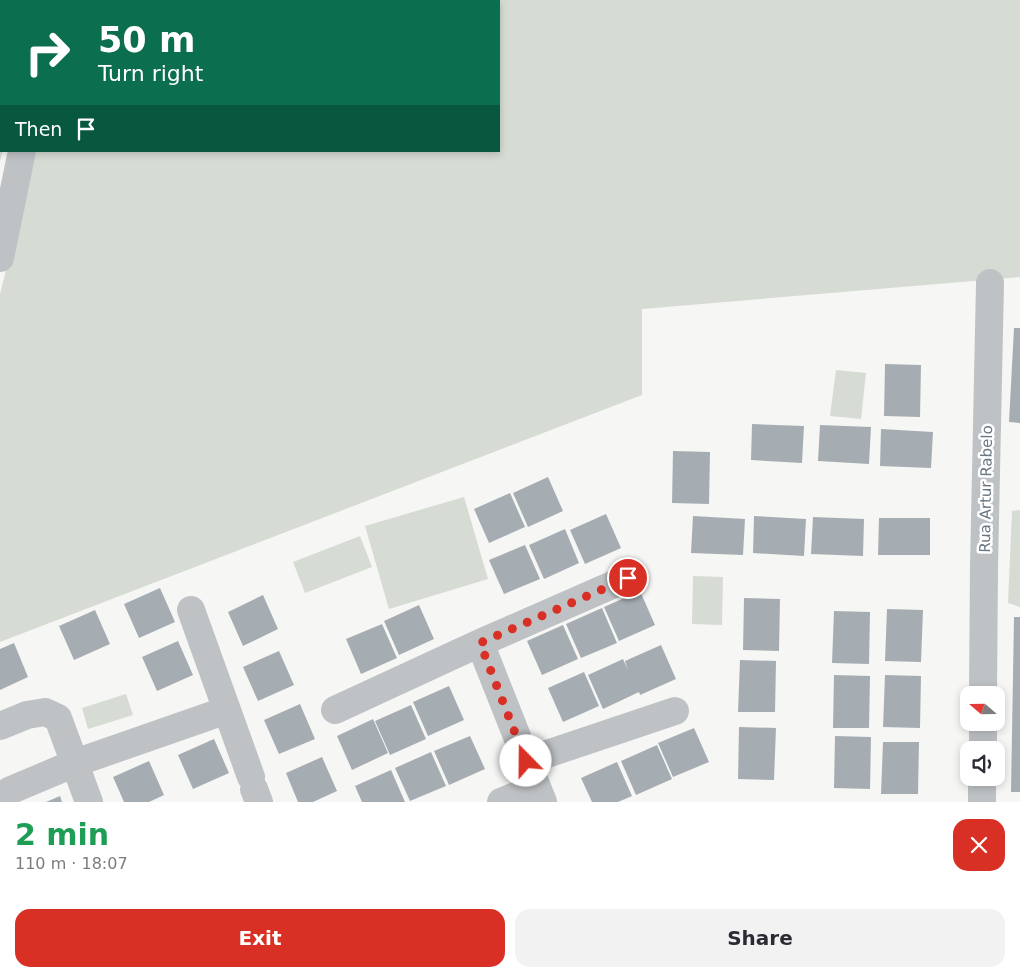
<!DOCTYPE html>
<html lang="en">
<head>
<meta charset="utf-8">
<style>
	:root { --surface:#fff; --page:#f2f2f3; --text:#2b2b33; --muted:#7c7c81; --accent:#d93025 }
	body { margin:0; font-family:"DejaVu Sans",sans-serif; background:var(--page); color:var(--text); height:100vh; display:flex; flex-direction:column; font-size:19px; white-space:nowrap }
	* { box-sizing:border-box; margin:0 }
	p { font-size:16px; color:var(--muted) }
	.icon { flex:none; width:28px; height:28px; fill:none; stroke:currentColor; stroke-width:2; stroke-linecap:round; stroke-linejoin:round }
	.map { position:relative; height:802px; overflow:hidden }
	.panel { display:flex; flex-direction:column; background:var(--surface); flex:1 }
	.panel>* { flex:none }
	.banner { position:absolute; left:0px; top:0px; width:500px; height:152px; box-shadow:0 2px 8px #0003; background:#0b6e4f; color:#fff; overflow:hidden }
	.needle { width:32px; rotate:290deg }
	.fabs { position:absolute; left:960px; top:686px; display:grid; gap:10px }
	.fabs a { display:grid; place-items:center; width:45px; height:45px; border-radius:10px; background:var(--surface); box-shadow:0 2px 8px #0003; font-size:25px }
	.pin { position:absolute; display:grid; place-items:center; width:42px; height:42px; color:#fff; margin:-21px; border:2px solid #fff; border-radius:50%; box-shadow:0 1px 5px #0007 }
	.me { position:absolute; width:55px; margin:-28px; rotate:338deg; stroke-linejoin:round; filter:drop-shadow(0 0 4px #0008) }
	.turn { display:flex; align-items:center; gap:18px; height:105px; padding:0 15px; font-size:22px }
	.turn .icon { width:65px; height:65px; stroke-width:2.5 }
	.turn b { display:block; font-size:35px; line-height:42px }
	.then { display:flex; align-items:center; height:48px; padding:0 15px; background:#0003; gap:10px; font-size:19px }
	.round { display:grid; place-items:center; flex:none; width:52px; height:52px; border-radius:15px; background:var(--page) }
	.overview { display:flex; align-items:center; justify-content:space-between; height:85px; padding:0 15px }
	h1 { font-size:30px; font-weight:800; line-height:38px; color:#1e9e55 }
	.button { display:flex; gap:10px; margin-top:auto; padding:10px 15px }
	.button a { flex:1; height:58px; border-radius:15px; background:var(--accent); color:#fff; font-size:20px; font-weight:800; line-height:58px; text-align:center }
	.button a+a { background:var(--page); color:var(--text) }
	.map>svg:first-child { display:block }
</style>
</head>
<body>
<div class="map">
<svg width="1020" height="802" viewBox="0 0 1020 802">
	<rect width="100%" height="100%" fill="#f6f6f4"/>
	<path fill="#d6dbd3" d="M 0,0 L 33,0 L 33,1 L 1,1 L 1,151 L 3,151 L 0,161 Z
		M 80,0 L 1020,0 L 1020,277 L 642,309 L 642,395 L 0,642 L 0,294 L 36,151 L 499,151 L 499,1 L 79,1 Z
		M 836,370 L 866,373 L 861,419 L 830,416 Z
		M 464,497 L 488,579 L 389,609 L 365,526 Z
		M 1020,510 L 1020,607 L 1008,603 L 1012,511 Z
		M 360,536 L 372,567 L 305,593 L 293,562 Z
		M 693,576 L 723,577 L 722,625 L 692,624 Z
		M 126,694 L 133,715 L 88,729 L 82,708 Z"/>
	<path fill="#a6adb2" d="M 1014,328 L 1020,328 L 1020,423 L 1009,422 Z
		M 885,364 L 921,365 L 920,417 L 884,416 Z
		M 752,424 L 804,426 L 802,463 L 751,460 Z
		M 820,425 L 871,427 L 869,464 L 818,461 Z
		M 881,429 L 933,432 L 931,468 L 880,466 Z
		M 673,451 L 710,452 L 709,504 L 672,503 Z
		M 548,477 L 563,511 L 528,527 L 513,493 Z
		M 510,493 L 525,527 L 489,543 L 474,509 Z
		M 606,514 L 621,548 L 585,564 L 570,530 Z
		M 693,516 L 745,519 L 743,555 L 691,553 Z
		M 754,516 L 806,519 L 804,556 L 753,553 Z
		M 813,517 L 864,519 L 863,556 L 811,554 Z
		M 879,518 L 930,518 L 930,555 L 878,555 Z
		M 565,529 L 579,563 L 544,579 L 529,545 Z
		M 525,545 L 540,579 L 504,594 L 489,560 Z
		M 160,588 L 175,622 L 139,638 L 124,604 Z
		M 640,591 L 655,625 L 619,641 L 604,607 Z
		M 263,595 L 278,629 L 243,646 L 228,612 Z
		M 744,598 L 780,599 L 779,651 L 743,650 Z
		M 419,605 L 434,639 L 399,655 L 384,621 Z
		M 602,608 L 617,643 L 581,658 L 566,624 Z
		M 887,609 L 923,610 L 921,662 L 885,661 Z
		M 95,610 L 110,644 L 74,660 L 59,626 Z
		M 834,611 L 870,612 L 869,664 L 832,663 Z
		M 1014,617 L 1020,617 L 1020,792 L 1011,792 Z
		M 382,624 L 397,658 L 361,674 L 346,639 Z
		M 563,625 L 578,659 L 542,675 L 527,641 Z
		M 178,641 L 193,675 L 157,691 L 142,657 Z
		M 14,643 L 28,677 L 0,690 L 0,649 Z
		M 661,645 L 676,679 L 640,695 L 639,692 L 603,709 L 588,675 L 623,659 L 628,670 L 625,661 Z
		M 279,651 L 294,685 L 258,701 L 243,667 Z
		M 740,660 L 776,661 L 775,712 L 738,712 Z
		M 584,672 L 599,706 L 563,722 L 548,688 Z
		M 834,675 L 870,676 L 869,728 L 833,728 Z
		M 885,675 L 921,676 L 920,728 L 883,727 Z
		M 449,686 L 464,720 L 428,736 L 413,702 Z
		M 300,704 L 315,739 L 279,754 L 264,720 Z
		M 411,705 L 426,739 L 390,755 L 375,721 Z
		M 373,719 L 388,753 L 352,770 L 337,736 Z
		M 739,727 L 776,728 L 774,780 L 738,779 Z
		M 694,728 L 709,762 L 673,777 L 658,743 Z
		M 470,736 L 485,769 L 449,785 L 434,751 Z
		M 835,736 L 871,737 L 870,789 L 834,788 Z
		M 214,739 L 229,773 L 193,789 L 178,755 Z
		M 883,742 L 919,742 L 918,794 L 881,794 Z
		M 657,745 L 672,779 L 636,795 L 621,761 Z
		M 431,752 L 446,786 L 410,801 L 395,768 Z
		M 322,757 L 337,791 L 313,802 L 298,802 L 286,773 Z
		M 149,761 L 164,795 L 149,802 L 124,802 L 113,777 Z
		M 617,762 L 632,796 L 618,802 L 592,802 L 581,778 Z
		M 391,770 L 405,802 L 362,802 L 355,786 Z
		M 60,796 L 62,802 L 46,802 Z"/>
	<g fill="none" stroke-linecap="round" stroke-linejoin="round">
		<path stroke="#bec2c5" stroke-width="28" d="M 58,1 L 58,0
			M 0,258 L 22,151
			M 191,610 L 251,777
			M 480,643 L 543,802
			M 983,695 L 984,567 L 990,283
			M 335,710 L 480,643 L 628,578
			M 0,726 L 27,715 L 45,712 L 58,718 L 89,802
			M 983,750 L 983,722
			M 526,761 L 675,711
			M 254,789 L 259,802
			M 9,791 L 75,763 L 227,710
			M 501,802 L 537,787
			M 982,802 L 982,778"/>
	</g>
	<g fill="none" stroke-linecap="round" stroke-linejoin="round">
		<path stroke="#d93025" stroke-width="9" stroke-dasharray="0 16.2" d="M 526,761 L 480,643 L 628,578"/>
	</g>
	<g text-anchor="middle" dominant-baseline="central" stroke-width="5" stroke-linejoin="round" paint-order="stroke">
		<g font-size="15" fill="#687782" stroke="#fff">
			<text transform="translate(986 489) rotate(-89)">Rua Artur Rabelo</text>
		</g>
	</g>
</svg>
<div class="fabs">
<a><svg class="needle" viewBox="-14 -14 28 28"><path d="M0-13l5 13h-10z" fill="#e53935"/><path d="M0 13l5-13h-10z" fill="#7c7c81"/></svg></a>
<a><svg class="icon" aria-label="sound" viewBox="0 0 24 24"><path d="M4 9h4l5-4v14l-5-4H4zM17 9q2 3 0 6"/></svg></a>
</div>
<div class="pin" style="left:628px;top:578px;background:#d93025"><svg class="icon" aria-label="arrive" viewBox="0 0 24 24"><path d="M6 21V4h12l-3 4 3 4H6"/></svg></div>
<svg class="me" style="left:526px;top:761px" viewBox="-20 -20 40 40"><circle r="19" fill="#fff"/><path d="M0-13L10 11 0 6-10 11z" fill="#d93025"/></svg>
<div class="banner">
<div class="turn"><svg class="icon" aria-label="right" viewBox="0 0 24 24"><path d="M7 20v-9h11M14 6l5 5-5 5"/></svg><div><b>50 m</b>Turn right</div></div>
<div class="then">Then<svg class="icon" aria-label="arrive" viewBox="0 0 24 24"><path d="M6 21V4h12l-3 4 3 4H6"/></svg></div>
</div>
</div>
<section class="panel">
<div class="overview"><div><h1>2 min</h1><p>110 m · 18:07</p></div><a class="round" style="background:#d93025;color:#fff"><svg class="icon" aria-label="close" viewBox="0 0 24 24"><path d="M6 6l12 12M18 6L6 18"/></svg></a></div>
<div class="button"><a>Exit</a><a>Share</a></div>
</section>
</body>
</html>
